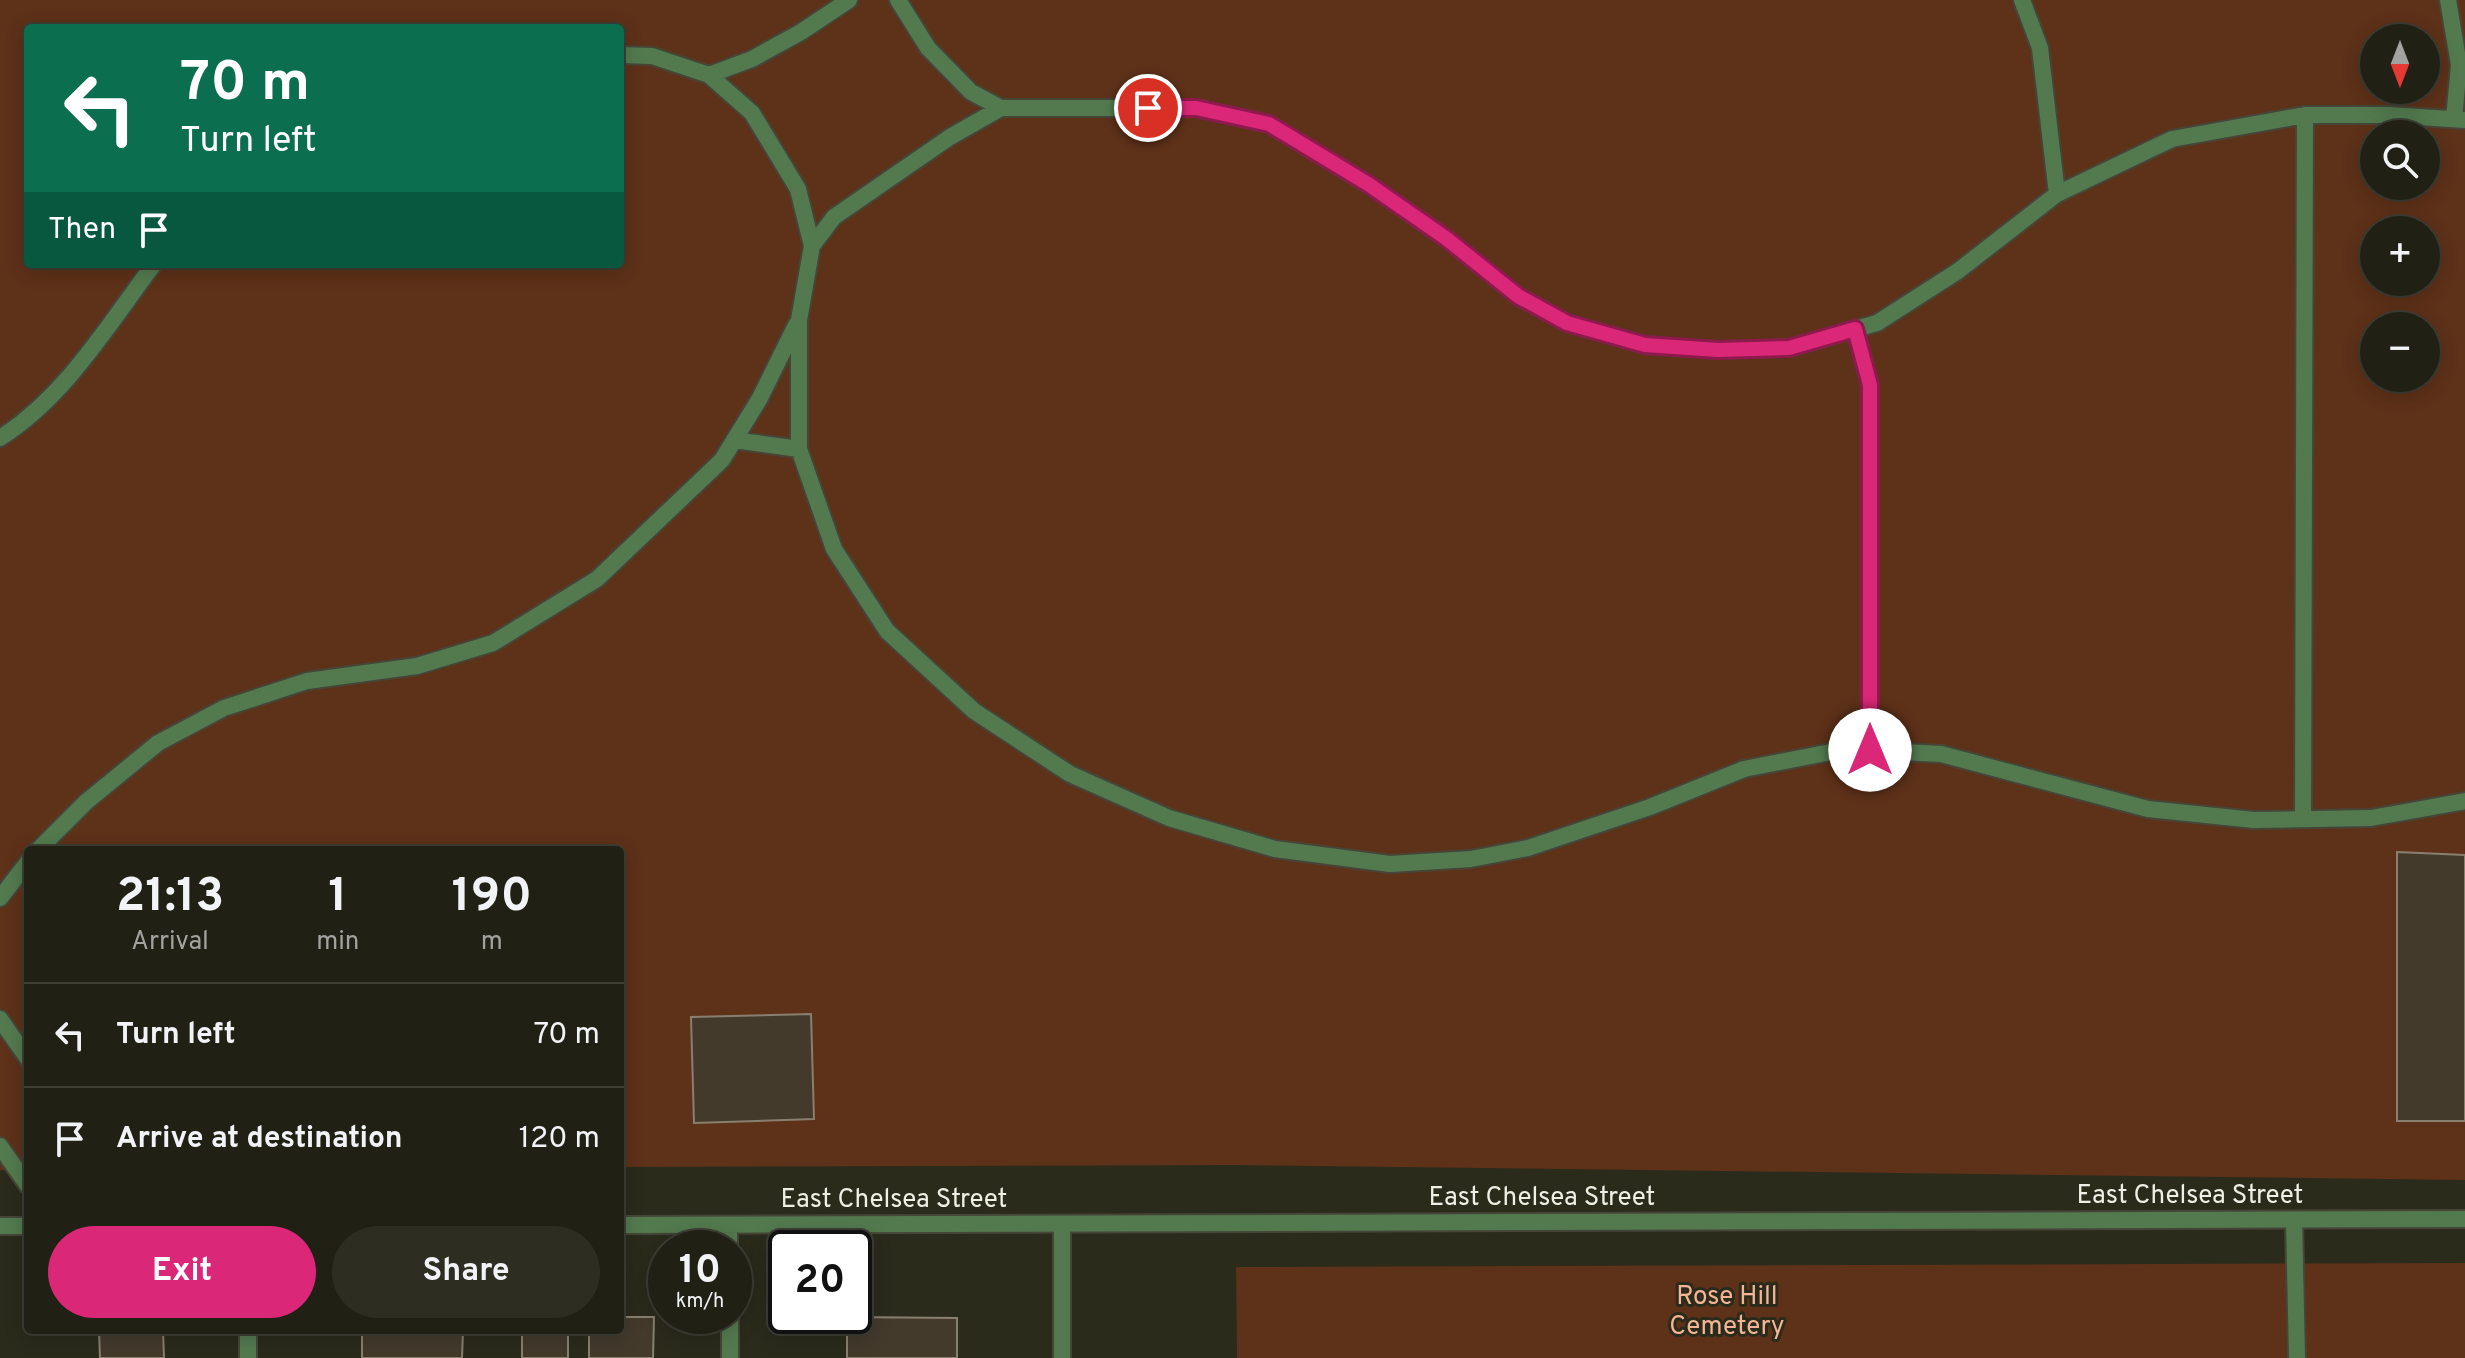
<!DOCTYPE html>
<html lang="en">
<head>
<meta charset="utf-8">
<style>
	:root { --surface:#202015; --page:#2d2d22; --text:#f1f3f6; --muted:#a2a3a0; --line:#3d3e34; --accent:#db2777 }
	body { margin:0; font-family:Overpass,sans-serif; background:var(--page); color:var(--text); height:100vh; display:flex; flex-direction:column; font-size:30px; white-space:nowrap }
	* { box-sizing:border-box; margin:0 }
	p { font-size:26px; color:var(--muted) }
	.icon { flex:none; width:44px; height:44px; fill:none; stroke:currentColor; stroke-width:2; stroke-linecap:round; stroke-linejoin:round }
	.map { position:relative; flex:1; overflow:hidden }
	.panel { position:absolute; left:24px; top:846px; width:600px; height:488px; display:flex; flex-direction:column; background:var(--surface); border-radius:8px; box-shadow:0 4px 20px #0003,0 0 0 2px var(--line) }
	.panel>* { flex:none }
	.guide { position:absolute; left:24px; top:24px; width:600px; height:244px; border-radius:8px; box-shadow:0 4px 20px #0003,0 0 0 2px var(--line); background:#0b6e4f; color:#fff; overflow:hidden }
	.needle { width:52px; rotate:180deg }
	.fabs { position:absolute; left:2360px; top:24px; display:grid; gap:16px }
	.fabs a { display:grid; place-items:center; width:80px; height:80px; border-radius:50%; background:var(--surface); box-shadow:0 4px 20px #0003,0 0 0 2px var(--line); font-size:40px }
	.speed { position:absolute; left:648px; top:1230px; display:flex; gap:16px; font-size:40px; font-weight:700; text-align:center }
	.speed>* { display:grid; place-content:center; width:104px; height:104px; border-radius:50%; background:var(--surface); box-shadow:0 4px 20px #0003,0 0 0 2px var(--line); line-height:1 }
	.speed small { font-size:20px; font-weight:400 }
	.speed .limit { border:4px solid #111; border-radius:12px; background:#fff; color:#111 }
	.pin { position:absolute; display:grid; place-items:center; width:68px; height:68px; color:#fff; margin:-34px; border:4px solid #fff; border-radius:50%; box-shadow:0 2px 8px #0007 }
	.me { position:absolute; width:88px; margin:-44px; rotate:0deg; stroke-linejoin:round; filter:drop-shadow(0 0 6px #0008) }
	.turn { display:flex; align-items:center; gap:28px; height:168px; padding:0 24px; font-size:36px }
	.turn .icon { width:104px; height:104px; stroke-width:2.5 }
	.turn b { display:block; font-size:56px; line-height:68px }
	.then { display:flex; align-items:center; height:76px; padding:0 24px; background:#0003; gap:16px; font-size:30px }
	.eta { display:flex; justify-content:space-evenly; align-items:center; height:136px; text-align:center }
	.eta b { font-size:48px; font-weight:700; line-height:56px }
	.button { display:flex; gap:16px; margin-top:auto; padding:16px 24px }
	.button a { flex:1; height:92px; border-radius:48px; background:var(--accent); color:#fff; font-size:32px; font-weight:700; line-height:92px; text-align:center }
	.button a+a { background:var(--page); color:var(--text) }
	ul { padding:0; list-style:none }
	li { display:flex; align-items:center; gap:24px; height:104px; padding:0 24px; border-top:2px solid var(--line) }
	li div { flex:1 }
	li b { display:block; font-size:30px }
	li em { font-style:normal }
	.map>svg:first-child { display:block }
</style>
</head>
<body>
<div class="map">
<svg width="2465" height="1358" viewBox="0 0 2465 1358">
	<rect width="100%" height="100%" fill="#2b2b1c"/>
	<path fill="#5e3119" fill-rule="evenodd" d="M 0,0 L 2465,0 L 2465,1180 L 1235,1165 L 620,1167 L 620,850 L 28,850 L 28,1170 L 0,1170 ZM 28,28 L 620,28 L 620,264 L 28,264 ZM 2374,38 L 2426,38 L 2426,90 L 2374,90 ZM 2374,134 L 2426,134 L 2426,186 L 2374,186 ZM 2374,230 L 2426,230 L 2426,282 L 2374,282 ZM 2374,326 L 2426,326 L 2426,378 L 2374,378 Z
		M 2465,1263 L 2465,1358 L 1237,1358 L 1236,1267 Z"/>
	<path fill="#433a2c" stroke="#897f6f" stroke-width="2" d="M 2397,852 L 2465,855 L 2465,1121 L 2397,1121 Z
		M 811,1014 L 814,1119 L 694,1123 L 691,1017 Z
		M 620,1317 L 654,1317 L 653,1358 L 589,1358 L 589,1330 L 620,1330 Z
		M 847,1317 L 957,1318 L 957,1358 L 847,1358 Z
		M 99,1330 L 163,1330 L 164,1358 L 100,1358 Z
		M 362,1330 L 463,1330 L 462,1358 L 362,1358 Z
		M 522,1330 L 568,1330 L 568,1358 L 522,1358 Z"/>
	<g fill="none" stroke-linecap="round" stroke-linejoin="round">
		<g stroke="#464638" stroke-width="20">
			<path id="lane" d="M 898,0 L 928,48 L 971,92 L 1001,108
				M 2022,0 L 2040,48 L 2057,194
				M 2448,0 L 2459,65 L 2454,119
				M 620,55 L 652,56 L 709,75 L 752,113 L 798,189 L 812,246
				M 709,75 L 752,59 L 801,32 L 849,0
				M 2465,120 L 2389,115 L 2305,115 L 2172,139 L 2057,194 L 1958,271 L 1877,323 L 1789,348 L 1718,350 L 1645,345 L 1567,323 L 1518,296 L 1447,239 L 1368,184 L 1269,124 L 1196,108 L 1001,108 L 950,137 L 834,217 L 812,246 L 799,320 L 799,449 L 834,549 L 887,631 L 974,711 L 1070,774 L 1169,818 L 1275,849 L 1390,864 L 1471,859 L 1528,848 L 1650,807 L 1744,769 L 1846,749 L 1941,754 L 2148,809 L 2254,820 L 2371,818 L 2465,801
				M 1855,329 L 1870,385 L 1870,750
				M 0,438 C 66,396 108,325 154,264
				M 734,440 L 799,449
				M 2303,819 L 2305,115
				M 38,850 L 86,802 L 158,743 L 224,708 L 307,681 L 417,666 L 493,643 L 597,579 L 722,460 L 760,398 L 796,325
				M 0,898 L 28,862
				M 0,1019 L 28,1059
				M 0,1146 L 28,1186
				M 2294,1220 L 2297,1358
				M 1062,1224 L 1062,1358"/>
		</g>
		<g stroke="#464638" stroke-width="20">
			<path id="street" d="M 620,1225 L 2465,1219
				M 729,1225 L 729,1248
				M 0,1226 L 28,1226
				M 730,1316 L 730,1358
				M 248,1330 L 248,1358"/>
		</g>
		<use href="#lane" stroke="#537a4f" stroke-width="16"/>
		<use href="#street" stroke="#537a4f" stroke-width="16"/>
	</g>
	<g fill="none" stroke-linecap="round" stroke-linejoin="round">
		<g stroke="#8e194d" stroke-width="20">
			<path id="route" d="M 1148,108 L 1196,108 L 1269,124 L 1368,184 L 1447,239 L 1518,296 L 1567,323 L 1645,345 L 1718,350 L 1789,348 L 1855,329 L 1870,385 L 1870,750"/>
		</g>
		<use href="#route" stroke="#db2777" stroke-width="14"/>
	</g>
	<g text-anchor="middle" dominant-baseline="central" stroke-width="6" stroke-linejoin="round" paint-order="stroke">
		<g font-size="26" fill="#eeefe5" stroke="#2b2b1c">
			<text x="2190" y="1196">East Chelsea Street</text>
			<text x="1542" y="1198">East Chelsea Street</text>
			<text x="894" y="1200">East Chelsea Street</text>
		</g>
		<g font-size="26" fill="#f4b495" stroke="#2b2b1c">
			<text x="1727" y="1297">Rose Hill<tspan x="1727" dy="30">Cemetery</tspan></text>
		</g>
	</g>
</svg>
<div class="fabs">
<a><svg class="needle" viewBox="-14 -14 28 28"><path d="M0-13l5 13h-10z" fill="#e53935"/><path d="M0 13l5-13h-10z" fill="#a2a3a0"/></svg></a>
<a><svg class="icon" aria-label="search" viewBox="0 0 24 24"><circle cx="10" cy="10" r="6"/><path d="M15 15l6 6"/></svg></a>
<a>+</a>
<a>−</a>
</div>
<div class="speed"><div>10<small>km/h</small></div><div class="limit">20</div></div>
<div class="pin" style="left:1148px;top:108px;background:#d93025"><svg class="icon" aria-label="arrive" viewBox="0 0 24 24"><path d="M6 21V4h12l-3 4 3 4H6"/></svg></div>
<svg class="me" style="left:1870px;top:750px" viewBox="-20 -20 40 40"><circle r="19" fill="#fff"/><path d="M0-13L10 11 0 6-10 11z" fill="#db2777"/></svg>
<div class="guide">
<div class="turn"><svg class="icon" aria-label="left" viewBox="0 0 24 24"><path d="M17 20v-9H6M10 6l-5 5 5 5"/></svg><div><b>70 m</b>Turn left</div></div>
<div class="then">Then<svg class="icon" aria-label="arrive" viewBox="0 0 24 24"><path d="M6 21V4h12l-3 4 3 4H6"/></svg></div>
</div>
<section class="panel">
<div class="eta">
<div><b>21:13</b><p>Arrival</p></div>
<div><b>1</b><p>min</p></div>
<div><b>190</b><p>m</p></div>
</div>
<ul>
<li><svg class="icon" aria-label="left" viewBox="0 0 24 24"><path d="M17 20v-9H6M10 6l-5 5 5 5"/></svg><div><b>Turn left</b></div><em>70 m</em></li>
<li><svg class="icon" aria-label="arrive" viewBox="0 0 24 24"><path d="M6 21V4h12l-3 4 3 4H6"/></svg><div><b>Arrive at destination</b></div><em>120 m</em></li>
</ul>
<div class="button"><a>Exit</a><a>Share</a></div>
</section>
</div>
</body>
</html>
